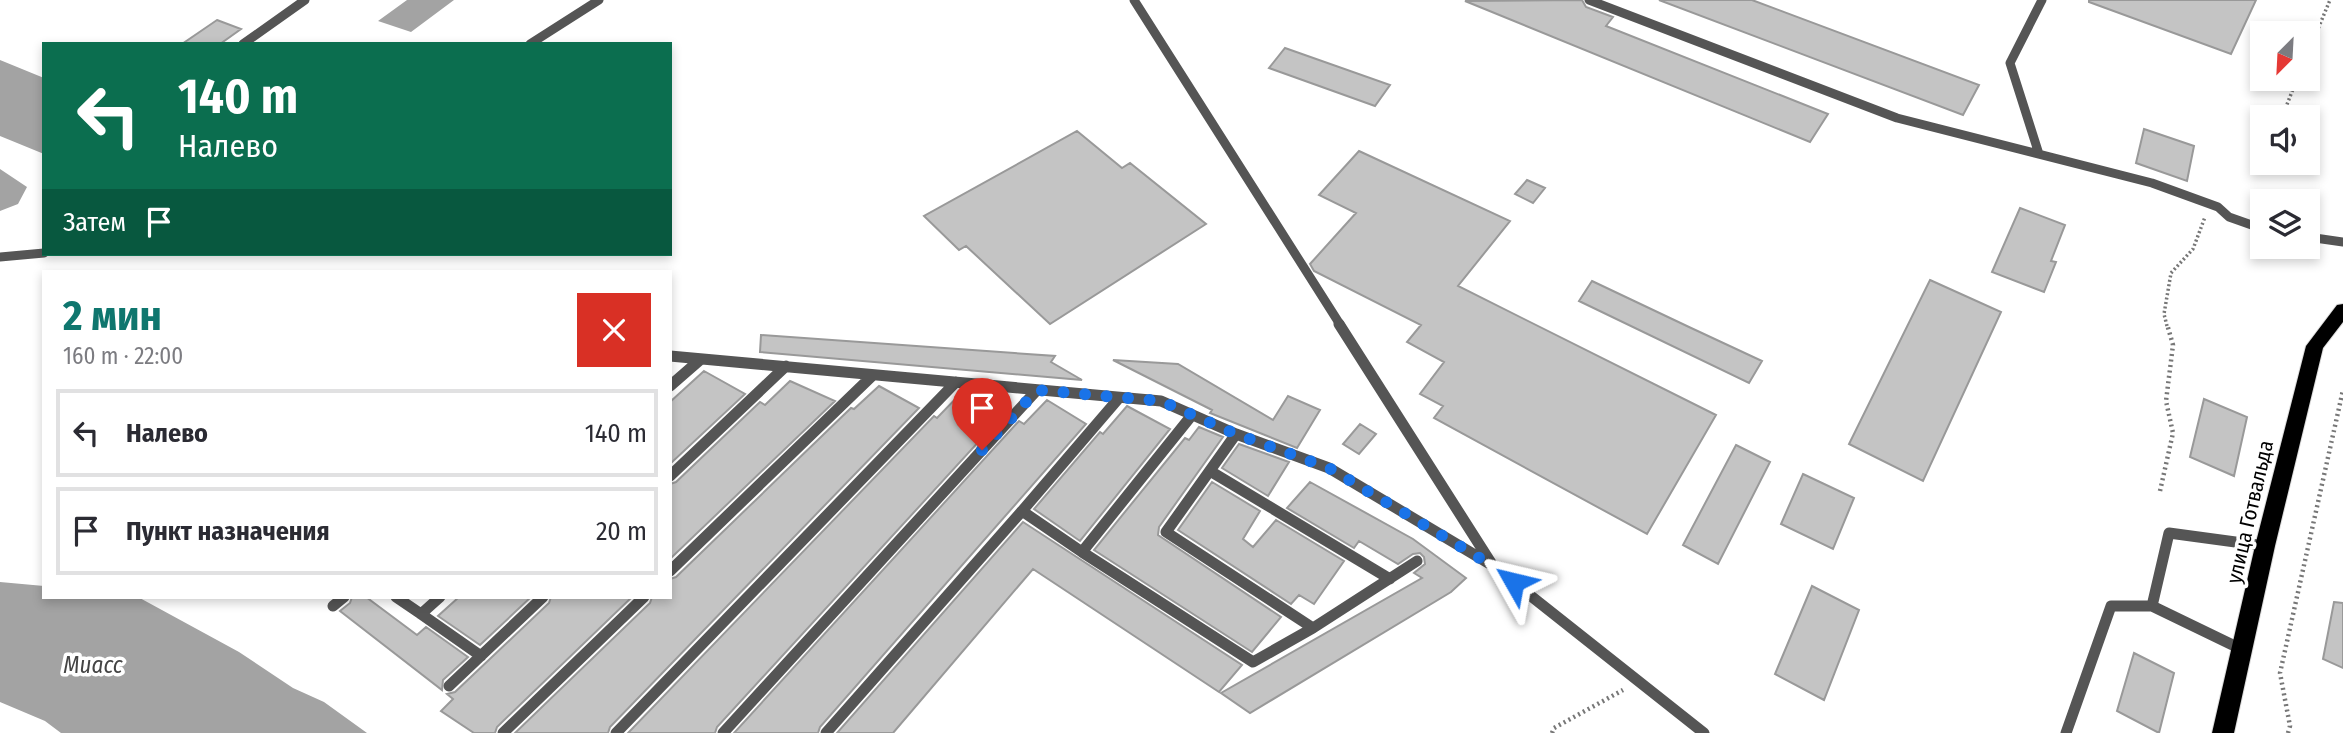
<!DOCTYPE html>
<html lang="ru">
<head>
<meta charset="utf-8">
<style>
	:root { --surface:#fff; --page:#f2f2f3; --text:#2b2b33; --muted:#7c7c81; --line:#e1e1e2; --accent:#0f766e }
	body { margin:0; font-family:"Fira Sans Condensed",sans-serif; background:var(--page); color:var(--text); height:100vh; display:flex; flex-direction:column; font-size:26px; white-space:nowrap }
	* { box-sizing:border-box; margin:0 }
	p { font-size:23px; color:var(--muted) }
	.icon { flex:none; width:38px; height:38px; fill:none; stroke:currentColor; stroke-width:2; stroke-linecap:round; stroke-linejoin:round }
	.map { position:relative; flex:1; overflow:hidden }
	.panel { position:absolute; left:42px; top:270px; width:630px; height:329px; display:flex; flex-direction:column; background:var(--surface); border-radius:0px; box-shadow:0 4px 10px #0003 }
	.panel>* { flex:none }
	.banner { position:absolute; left:42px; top:42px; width:630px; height:214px; border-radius:0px; box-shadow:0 4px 10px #0003; background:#0b6e4f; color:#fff; overflow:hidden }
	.needle { width:46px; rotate:204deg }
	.controls { position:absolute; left:2250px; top:21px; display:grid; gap:14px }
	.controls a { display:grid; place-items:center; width:70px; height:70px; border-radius:0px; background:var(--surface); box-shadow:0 4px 10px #0003; font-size:35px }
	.pin { position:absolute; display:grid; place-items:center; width:60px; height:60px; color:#fff; margin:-72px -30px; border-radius:50% 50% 50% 0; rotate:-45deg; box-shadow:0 0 7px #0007 }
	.pin .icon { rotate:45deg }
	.me { position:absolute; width:77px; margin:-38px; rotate:307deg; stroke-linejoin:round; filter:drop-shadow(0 0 5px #0008) }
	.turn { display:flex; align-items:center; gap:24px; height:147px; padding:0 21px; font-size:32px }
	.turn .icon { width:91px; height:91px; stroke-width:2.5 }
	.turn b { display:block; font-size:49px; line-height:60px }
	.then { display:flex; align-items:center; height:66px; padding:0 21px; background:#0003; gap:14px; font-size:26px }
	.round { display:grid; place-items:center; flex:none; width:74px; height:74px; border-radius:0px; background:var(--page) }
	.head { display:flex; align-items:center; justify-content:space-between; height:119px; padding:0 21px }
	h1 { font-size:42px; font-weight:700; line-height:52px; color:var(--accent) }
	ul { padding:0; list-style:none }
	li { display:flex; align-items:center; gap:21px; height:88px; margin:0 14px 10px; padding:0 7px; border:4px solid var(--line); border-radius:0px }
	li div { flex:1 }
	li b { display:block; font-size:26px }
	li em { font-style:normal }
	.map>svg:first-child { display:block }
</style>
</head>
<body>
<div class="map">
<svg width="2343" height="733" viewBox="0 0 2343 733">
	<rect width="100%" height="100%" fill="#fff"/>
	<path fill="#a3a3a3" d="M 407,0 L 454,0 L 411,32 L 378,21 Z
		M 0,60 L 44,78 L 44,154 L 0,136 Z
		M 0,169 L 27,187 L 18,204 L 0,211 Z
		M 0,582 L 44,586 L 44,597 L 138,597 L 239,652 L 293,688 L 324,702 L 367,733 L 61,733 L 45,721 L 0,702 Z"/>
	<path fill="#c4c4c4" stroke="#999" stroke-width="2" d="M 1582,0 L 1586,7 L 1613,17 L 1606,26 L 1828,114 L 1810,142 L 1465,1 Z
		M 1659,0 L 1752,0 L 1979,85 L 1963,115 Z
		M 2089,0 L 2256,0 L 2231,54 L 2089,2 Z
		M 217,20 L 241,29 L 220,44 L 182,44 Z
		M 1285,48 L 1390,85 L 1375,106 L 1269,68 Z
		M 2144,129 L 2194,146 L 2187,181 L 2136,163 Z
		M 1077,131 L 1122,168 L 1130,163 L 1206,224 L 1050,324 L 966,246 L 959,250 L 924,216 Z
		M 1359,151 L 1510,221 L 1458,286 L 1716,415 L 1647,534 L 1434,418 L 1443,406 L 1420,394 L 1444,362 L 1407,342 L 1421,325 L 1314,271 L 1310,264 L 1356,213 L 1319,195 Z
		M 1527,180 L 1545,188 L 1533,203 L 1515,194 Z
		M 2020,208 L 2065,225 L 2051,261 L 2056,262 L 2044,292 L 1992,272 Z
		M 1930,280 L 2001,312 L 1923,481 L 1849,444 Z
		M 1592,281 L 1689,327 L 1762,361 L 1749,383 L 1579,301 Z
		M 761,335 L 1055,356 L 1051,362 L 1082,380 L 760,352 Z
		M 1113,360 L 1178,364 L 1273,420 L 1288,396 L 1320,410 L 1297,448 L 1210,413 L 1212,410 Z
		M 704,371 L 745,394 L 670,464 L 670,402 Z
		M 790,381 L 835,401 L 670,559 L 670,484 L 676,482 L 760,402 L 765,405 Z
		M 879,386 L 919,408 L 610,727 L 608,733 L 515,733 L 650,603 L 652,597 L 670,597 L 670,579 L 676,577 L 851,408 L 854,409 Z
		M 963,391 L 970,392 L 1005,413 L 717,727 L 715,733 L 628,733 L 934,416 L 937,418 Z
		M 2204,399 L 2247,417 L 2234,476 L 2190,457 Z
		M 1047,400 L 1086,424 L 820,727 L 818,733 L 734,733 L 1019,421 L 1024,424 Z
		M 1127,406 L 1170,429 L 1080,541 L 1034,509 L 1100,432 L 1103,434 Z
		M 1360,424 L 1376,434 L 1359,454 L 1343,444 Z
		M 1199,427 L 1223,437 L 1159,527 L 1158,535 L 1281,617 L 1252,652 L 1094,550 L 1185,438 L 1189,440 Z
		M 1239,444 L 1289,462 L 1268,496 L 1222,468 Z
		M 1736,445 L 1770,462 L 1718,564 L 1683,545 Z
		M 1803,474 L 1854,498 L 1833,549 L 1781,524 Z
		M 1212,482 L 1260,511 L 1243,539 L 1253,547 L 1276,520 L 1344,561 L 1314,604 L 1299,595 L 1291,604 L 1178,530 Z
		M 1310,482 L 1413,539 L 1466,578 L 1451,592 L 1250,713 L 1221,693 L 1422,578 L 1414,573 L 1425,564 L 1424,557 L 1420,553 L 1413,554 L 1398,564 L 1359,541 L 1354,548 L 1287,508 Z
		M 1023,522 L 1242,665 L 1219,692 L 1033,569 L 893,733 L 837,733 Z
		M 1812,586 L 1859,610 L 1824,700 L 1775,674 Z
		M 352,597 L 366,597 L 417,635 L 426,627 L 468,657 L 443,680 L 442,690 L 340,611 L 350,603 Z
		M 459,597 L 531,597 L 480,645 L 438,616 Z
		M 551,597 L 632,597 L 497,727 L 495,733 L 474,733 L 441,711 L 453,699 L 447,694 L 455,692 L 549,603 Z
		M 2334,602 L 2343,603 L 2343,668 L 2323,659 Z
		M 2134,653 L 2174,673 L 2159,733 L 2117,711 Z"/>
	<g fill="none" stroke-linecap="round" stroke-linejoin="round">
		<g stroke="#dbdbdb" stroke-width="2">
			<path id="primary" d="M 2343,304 L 2343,322 L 2323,348 L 2275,546 L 2234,733 L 2212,733 L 2255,546 L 2306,346 L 2337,305 Z"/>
		</g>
		<path stroke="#777" stroke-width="3.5" stroke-dasharray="2 2.5" stroke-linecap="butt" d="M 2308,53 L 2330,0
			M 2282,117 L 2297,79
			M 2167,326 L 2164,314 L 2171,273 L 2193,249 L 2205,217"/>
		<path stroke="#777" stroke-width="4.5" stroke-dasharray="2 3.5" stroke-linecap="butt" d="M 2160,491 L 2173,433 L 2166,401 L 2173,345 L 2167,324
			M 1552,733 L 1554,728 L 1623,690
			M 2288,733 L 2290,726 L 2280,673 L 2343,390"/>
		<path stroke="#555" stroke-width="9" d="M 1134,0 L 1341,326
			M 1589,0 L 1897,118 L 2152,183 L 2218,207 L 2229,217 L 2263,229
			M 243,44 L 305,0
			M 530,44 L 599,0
			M 2039,154 L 2010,63 L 2042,0
			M 2308,237 L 2343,242
			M 0,257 L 44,253"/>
		<path stroke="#555" stroke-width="11" d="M 1339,324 L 1493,566 L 1704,733
			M 670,356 L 1161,401 L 1236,434 L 1329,468 L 1490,564
			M 670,386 L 701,359
			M 1192,415 L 1082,552 L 1253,662 L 1313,628 L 1166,532 L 1236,434
			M 1210,471 L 1390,579
			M 670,476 L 786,366
			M 1082,552 L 1022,511 L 1119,398
			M 670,571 L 873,375
			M 396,597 L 421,614
			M 440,597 L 421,614 L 481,656
			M 333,606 L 344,597
			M 1313,628 L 1417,561
			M 2243,650 L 2152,606 L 2169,533 L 2265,546
			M 449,686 L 543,597
			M 503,733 L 644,597
			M 616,733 L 956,382
			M 723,733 L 1037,390
			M 826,733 L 1022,511
			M 2066,733 L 2111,606 L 2152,606"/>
		<use href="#primary" fill="#000" fill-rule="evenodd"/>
	</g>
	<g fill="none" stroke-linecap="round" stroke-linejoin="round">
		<path stroke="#1a73e8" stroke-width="12" stroke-dasharray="0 21.6" d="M 982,450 L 1037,390 L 1161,401 L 1236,434 L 1329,468 L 1493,566 L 1514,582"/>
	</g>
	<g text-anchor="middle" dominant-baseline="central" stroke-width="7" stroke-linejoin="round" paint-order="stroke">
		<g font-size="21" fill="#000" stroke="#fff">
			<text transform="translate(2250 512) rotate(-77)">улица Готвальда</text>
		</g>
		<g font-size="23" font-style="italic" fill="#444" stroke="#fff">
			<text x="93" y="665">Миасс</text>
		</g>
	</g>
</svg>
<div class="controls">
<a><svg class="needle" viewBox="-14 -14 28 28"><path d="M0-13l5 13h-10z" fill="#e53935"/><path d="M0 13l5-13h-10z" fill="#7c7c81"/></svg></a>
<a><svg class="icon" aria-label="sound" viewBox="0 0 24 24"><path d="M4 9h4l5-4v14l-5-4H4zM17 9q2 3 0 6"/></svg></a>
<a><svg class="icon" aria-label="layers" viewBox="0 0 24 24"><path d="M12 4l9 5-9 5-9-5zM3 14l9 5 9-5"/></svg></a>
</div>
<div class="pin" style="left:982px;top:450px;background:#d93025"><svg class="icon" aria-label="arrive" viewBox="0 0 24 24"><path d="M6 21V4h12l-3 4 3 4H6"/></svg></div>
<svg class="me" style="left:1514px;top:582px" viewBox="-20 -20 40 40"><path d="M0-17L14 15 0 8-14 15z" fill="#1a73e8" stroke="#fff" stroke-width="4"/></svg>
<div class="banner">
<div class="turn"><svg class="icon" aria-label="left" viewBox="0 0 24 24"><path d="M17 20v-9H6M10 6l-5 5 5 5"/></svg><div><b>140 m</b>Налево</div></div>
<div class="then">Затем<svg class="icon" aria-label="arrive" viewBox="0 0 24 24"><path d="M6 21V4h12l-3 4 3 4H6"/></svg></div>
</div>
<section class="panel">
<div class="head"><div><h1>2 мин</h1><p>160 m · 22:00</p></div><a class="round" style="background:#d93025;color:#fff"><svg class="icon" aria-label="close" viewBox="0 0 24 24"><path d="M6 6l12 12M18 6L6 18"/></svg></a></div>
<ul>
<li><svg class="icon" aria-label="left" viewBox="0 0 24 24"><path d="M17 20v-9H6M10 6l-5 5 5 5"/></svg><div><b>Налево</b></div><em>140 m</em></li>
<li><svg class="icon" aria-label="arrive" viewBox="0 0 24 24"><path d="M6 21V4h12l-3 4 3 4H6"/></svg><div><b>Пункт назначения</b></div><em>20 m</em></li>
</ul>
</section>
</div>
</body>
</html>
